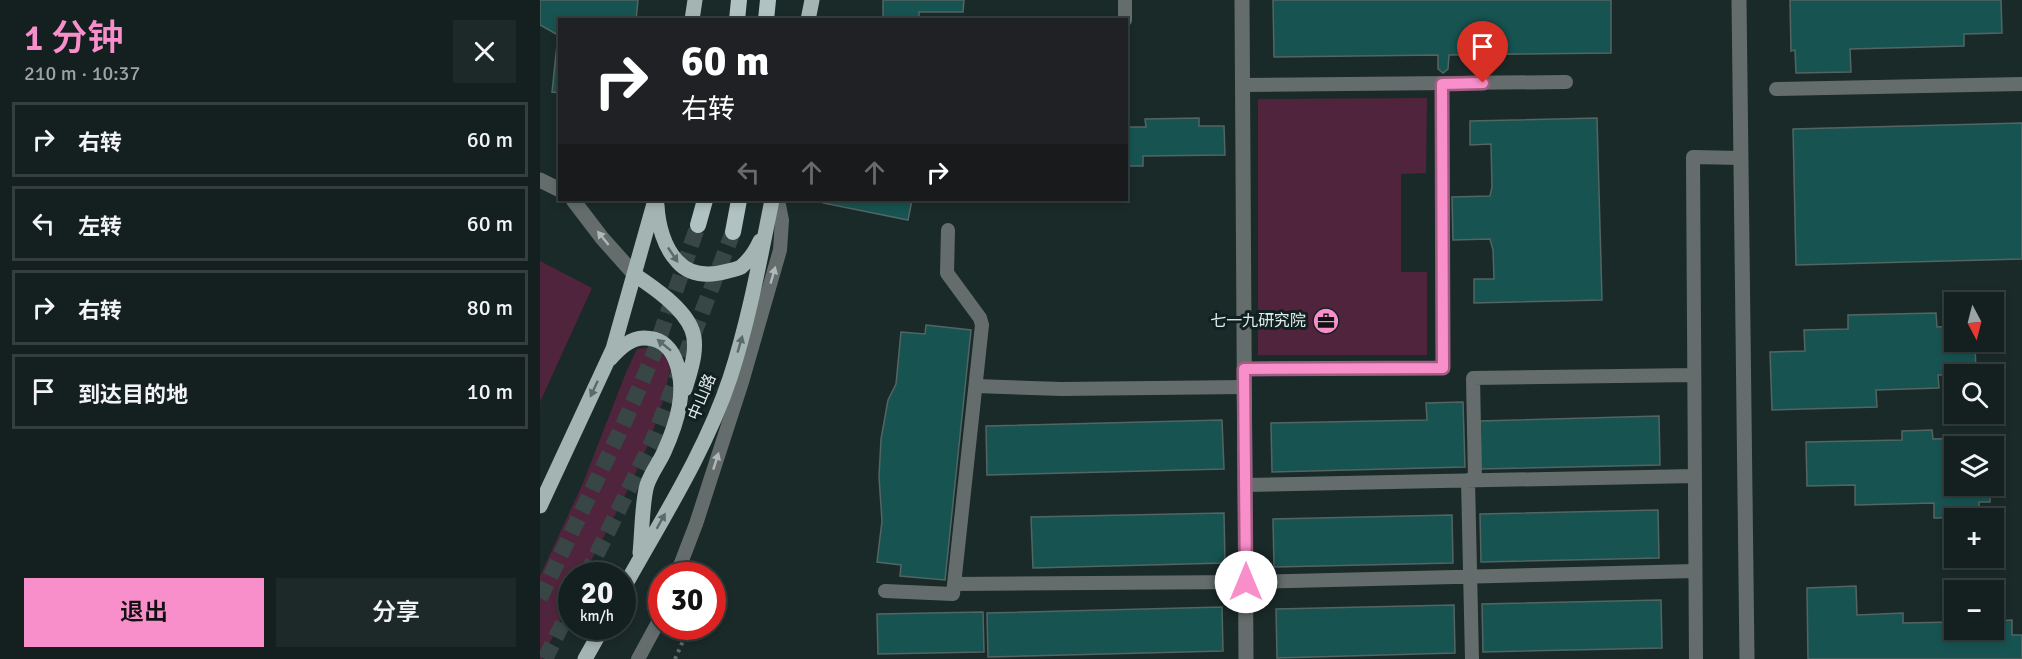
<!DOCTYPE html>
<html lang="zh">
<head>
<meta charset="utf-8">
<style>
	:root { --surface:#14201f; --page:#1d2828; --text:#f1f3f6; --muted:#9da3a4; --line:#333e3d; --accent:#f98fca }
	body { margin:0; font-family:Signika,"Noto Sans SC",sans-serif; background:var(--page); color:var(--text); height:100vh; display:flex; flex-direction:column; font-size:22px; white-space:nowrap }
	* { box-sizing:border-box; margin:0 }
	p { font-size:20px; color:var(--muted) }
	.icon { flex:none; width:33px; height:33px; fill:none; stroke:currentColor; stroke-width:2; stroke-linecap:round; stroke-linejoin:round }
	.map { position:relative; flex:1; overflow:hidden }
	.details { display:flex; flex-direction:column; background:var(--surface); width:540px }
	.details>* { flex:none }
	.top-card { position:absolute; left:18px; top:18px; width:570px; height:183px; border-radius:0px; box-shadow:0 3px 9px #0003,0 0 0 2px var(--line); background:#202124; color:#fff; overflow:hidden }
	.needle { width:39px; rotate:173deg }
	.fabs { position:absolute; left:1404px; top:292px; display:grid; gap:12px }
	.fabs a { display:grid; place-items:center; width:60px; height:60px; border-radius:0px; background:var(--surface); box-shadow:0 3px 9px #0003,0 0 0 2px var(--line); font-size:30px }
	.speed { position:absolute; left:18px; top:562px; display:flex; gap:12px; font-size:30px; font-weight:700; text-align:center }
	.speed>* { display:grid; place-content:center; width:78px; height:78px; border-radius:50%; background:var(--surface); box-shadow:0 3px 9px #0003,0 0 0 2px var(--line); line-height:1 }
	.speed small { font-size:15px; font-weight:400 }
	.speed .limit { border:9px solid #d22; background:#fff; color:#111 }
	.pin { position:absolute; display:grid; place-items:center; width:51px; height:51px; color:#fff; margin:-62px -26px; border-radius:50% 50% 50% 0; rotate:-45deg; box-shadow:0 0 6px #0007 }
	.pin .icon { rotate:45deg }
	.me { position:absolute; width:66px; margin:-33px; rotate:0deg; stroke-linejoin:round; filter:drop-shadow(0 0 4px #0008) }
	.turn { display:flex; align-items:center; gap:21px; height:126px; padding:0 24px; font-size:27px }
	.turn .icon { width:78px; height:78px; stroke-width:2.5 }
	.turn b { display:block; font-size:42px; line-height:51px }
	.lanes { display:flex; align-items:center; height:57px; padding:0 24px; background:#0003; justify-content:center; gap:30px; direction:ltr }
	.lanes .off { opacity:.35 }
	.round { display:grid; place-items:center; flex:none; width:63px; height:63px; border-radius:0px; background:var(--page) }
	.overview { display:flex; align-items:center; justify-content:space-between; height:102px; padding:0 24px }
	h1 { font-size:36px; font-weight:600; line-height:45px; color:var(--accent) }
	.primary-button { display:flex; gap:12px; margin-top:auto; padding:12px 24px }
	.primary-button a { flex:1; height:69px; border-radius:0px; background:var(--accent); color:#111; font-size:24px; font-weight:600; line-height:69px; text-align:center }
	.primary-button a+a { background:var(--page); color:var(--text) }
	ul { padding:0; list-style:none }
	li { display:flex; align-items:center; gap:18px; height:75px; margin:0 12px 9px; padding:0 12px; border:3px solid var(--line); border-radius:0px }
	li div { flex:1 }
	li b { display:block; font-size:22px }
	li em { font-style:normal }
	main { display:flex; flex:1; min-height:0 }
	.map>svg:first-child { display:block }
</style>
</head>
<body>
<main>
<section class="details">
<div class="overview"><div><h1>1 分钟</h1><p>210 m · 10:37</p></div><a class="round"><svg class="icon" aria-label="close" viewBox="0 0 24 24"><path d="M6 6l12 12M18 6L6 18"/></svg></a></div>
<ul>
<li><svg class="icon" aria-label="right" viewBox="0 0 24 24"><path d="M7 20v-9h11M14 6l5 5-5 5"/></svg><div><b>右转</b></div><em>60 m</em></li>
<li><svg class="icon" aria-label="left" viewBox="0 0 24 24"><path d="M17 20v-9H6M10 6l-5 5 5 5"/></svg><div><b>左转</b></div><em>60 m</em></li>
<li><svg class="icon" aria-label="right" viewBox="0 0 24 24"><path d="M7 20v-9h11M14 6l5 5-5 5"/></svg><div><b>右转</b></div><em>80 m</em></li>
<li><svg class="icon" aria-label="arrive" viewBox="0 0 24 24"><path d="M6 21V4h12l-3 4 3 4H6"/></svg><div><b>到达目的地</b></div><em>10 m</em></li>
</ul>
<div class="primary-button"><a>退出</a><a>分享</a></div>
</section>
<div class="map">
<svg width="1482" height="659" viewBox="0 0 1482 659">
	<rect width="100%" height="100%" fill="#1a2a29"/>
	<path fill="#50243d" d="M 887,98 L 886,173 L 861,174 L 861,272 L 887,272 L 887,355 L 718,355 L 718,99 Z
		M 0,261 L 52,288 L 0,402 Z
		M 104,348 C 114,349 126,352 129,364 C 131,370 128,379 126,386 C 113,450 73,518 43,576 L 32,576 L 31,598 L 2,659 L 0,659 L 0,576 L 43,483 L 87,370 L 97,349 Z"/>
	<path fill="#175351" stroke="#536563" stroke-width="1.5" d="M 0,0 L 98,0 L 96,20 L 20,20 L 20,93 L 12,92 L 18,35 L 0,25 Z
		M 343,0 L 424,0 L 423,12 L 379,12 L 379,20 L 343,20 Z
		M 733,0 L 1071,0 L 1071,53 L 909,55 L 908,69 L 903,73 L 898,69 L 898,55 L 734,57 Z
		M 1250,0 L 1461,0 L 1462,33 L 1424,34 L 1424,46 L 1310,49 L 1311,72 L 1256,73 L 1255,50 L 1251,51 Z
		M 659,118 L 659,126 L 684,126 L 685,155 L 603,156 L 603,166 L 586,166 L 586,127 L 606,127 L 605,119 Z
		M 1057,118 L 1062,300 L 934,303 L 934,279 L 954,279 L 953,250 L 950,239 L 913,240 L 912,197 L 950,196 L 952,187 L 951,144 L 930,145 L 930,121 Z
		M 1482,123 L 1482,259 L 1256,265 L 1253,129 Z
		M 283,200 L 372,200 L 368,220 L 283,203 Z
		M 1396,313 L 1397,327 L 1414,326 L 1414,342 L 1435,342 L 1436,374 L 1398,375 L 1399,388 L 1336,390 L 1337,407 L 1232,410 L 1230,352 L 1265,351 L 1264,330 L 1308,329 L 1308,315 Z
		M 386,325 L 431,330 L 405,580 L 360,576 L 361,565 L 337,562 L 342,521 L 339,477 L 341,439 L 348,400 L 356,384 L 361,332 L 385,334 Z
		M 923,402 L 925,467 L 732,472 L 731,423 L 887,420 L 886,403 Z
		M 1119,416 L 1120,465 L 941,469 L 940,421 Z
		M 682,420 L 684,469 L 447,475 L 446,426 Z
		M 1392,430 L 1393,439 L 1437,438 L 1437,447 L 1414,447 L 1414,486 L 1450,486 L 1450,502 L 1439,502 L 1439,517 L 1394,518 L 1394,503 L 1315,505 L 1315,485 L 1267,486 L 1266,442 L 1362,440 L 1362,431 Z
		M 1118,510 L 1119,558 L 941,562 L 940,514 Z
		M 684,513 L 685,563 L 493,568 L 491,517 Z
		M 912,515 L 913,563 L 734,567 L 733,519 Z
		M 1316,586 L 1317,615 L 1363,613 L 1363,623 L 1414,622 L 1414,630 L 1454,630 L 1454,621 L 1472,620 L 1472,635 L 1482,635 L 1482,659 L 1268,659 L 1267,588 Z
		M 1121,600 L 1122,648 L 943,652 L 942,604 Z
		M 914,605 L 915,653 L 737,658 L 736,609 Z
		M 682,607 L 683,651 L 448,657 L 447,613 Z
		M 443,612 L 444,652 L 338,654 L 337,614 Z"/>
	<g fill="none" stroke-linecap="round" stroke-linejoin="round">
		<path stroke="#384746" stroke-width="16" stroke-dasharray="16 8" stroke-linecap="butt" d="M 46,576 L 112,442 L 193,232
			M 0,598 L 84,423 L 113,356 L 158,225
			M 5,659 L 32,605"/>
		<path stroke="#5d6b6a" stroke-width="4" stroke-dasharray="3 4.5" stroke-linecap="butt" d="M 135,659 L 143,641"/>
		<path stroke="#656d6c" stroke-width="14" d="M 585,20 L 585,0
			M 702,85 L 1026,82
			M 1236,89 L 1482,84
			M 704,369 L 903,368 L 902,84
			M 436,386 L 521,389 L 704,387
			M 928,480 L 932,659
			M 935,480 L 933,378 L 1154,375
			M 705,485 L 1154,476
			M 136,576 L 156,524 L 202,382 L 240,250 L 242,220 L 238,200
			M 414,584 L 706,582 L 1155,571
			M 345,591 L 413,594 L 442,325 L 440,318 L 407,273 L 408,230
			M 98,659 L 122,615
			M 1156,659 L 1153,157 L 1201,158"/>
		<path stroke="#656d6c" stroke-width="15" d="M 702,0 L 706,659
			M 1199,0 L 1207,659
			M 0,180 L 20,190
			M 33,200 L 62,238 L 95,275"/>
		<path stroke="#a4b4b3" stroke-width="15" d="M 152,20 L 155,0
			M 268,20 L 272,0
			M 117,205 C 118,225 124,247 137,261 C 150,276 170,276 188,271 C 192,270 197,269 201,267 C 208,261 216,250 220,241
			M 95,275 C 113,287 144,308 152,330 C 159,348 150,372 145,389
			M 70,359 C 79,349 90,338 104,338 C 119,338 129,345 135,359 C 148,390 137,423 124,452 C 119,463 111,473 107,485 C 102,501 102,535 100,553
			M 0,506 L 73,349 L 115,200
			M 82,591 C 120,522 165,453 190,378 C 209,320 220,259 232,200
			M 45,659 L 63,627"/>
		<path stroke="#b0c2c1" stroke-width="16" d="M 197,20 L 199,0
			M 226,20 L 228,0
			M 158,225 L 165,200
			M 193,232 L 199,200"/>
	</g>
	<defs><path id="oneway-solid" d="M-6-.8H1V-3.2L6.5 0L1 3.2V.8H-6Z" transform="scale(1.5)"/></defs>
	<g fill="#afb9b8">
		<use href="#oneway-solid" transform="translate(63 238) rotate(-129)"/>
		<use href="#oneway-solid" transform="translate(233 275) rotate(-74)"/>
		<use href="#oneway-solid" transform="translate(176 461) rotate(-72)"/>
	</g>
	<g fill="#5a6a6a">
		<use href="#oneway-solid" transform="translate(133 255) rotate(56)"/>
		<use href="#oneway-solid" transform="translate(200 344) rotate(-74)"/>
		<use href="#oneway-solid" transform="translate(124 345) rotate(-141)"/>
		<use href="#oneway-solid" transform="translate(54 389) rotate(115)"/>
		<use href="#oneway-solid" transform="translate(121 521) rotate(-61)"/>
	</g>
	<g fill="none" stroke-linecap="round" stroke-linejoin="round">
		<g stroke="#a25d83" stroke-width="15">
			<path id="route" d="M 706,582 L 704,369 L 903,368 L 902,84 L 943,83"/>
		</g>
		<use href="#route" stroke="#f98fca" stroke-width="10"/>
	</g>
	<defs>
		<g id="office-disc" transform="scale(1.35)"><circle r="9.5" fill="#f98fca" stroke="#112020"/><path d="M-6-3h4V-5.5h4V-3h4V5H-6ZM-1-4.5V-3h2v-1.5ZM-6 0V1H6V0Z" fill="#111"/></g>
	</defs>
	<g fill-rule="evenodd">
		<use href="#office-disc" x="786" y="321"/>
	</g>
	<g text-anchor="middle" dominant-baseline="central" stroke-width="6" stroke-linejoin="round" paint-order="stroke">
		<g font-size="16" fill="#e1ebea" stroke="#112020" text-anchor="end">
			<text x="766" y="321">七一九研究院</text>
		</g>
		<g font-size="16" fill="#e1ebea" stroke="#112020">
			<text transform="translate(162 397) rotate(-68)">中山路</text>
		</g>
	</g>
</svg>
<div class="fabs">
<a><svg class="needle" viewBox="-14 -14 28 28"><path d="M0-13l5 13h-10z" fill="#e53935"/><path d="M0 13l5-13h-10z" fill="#9da3a4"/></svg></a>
<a><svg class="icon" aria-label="search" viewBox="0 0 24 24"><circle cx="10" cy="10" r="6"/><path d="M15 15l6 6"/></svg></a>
<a><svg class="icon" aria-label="layers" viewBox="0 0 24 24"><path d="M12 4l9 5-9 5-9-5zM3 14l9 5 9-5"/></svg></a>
<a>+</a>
<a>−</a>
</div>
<div class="speed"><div>20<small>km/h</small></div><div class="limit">30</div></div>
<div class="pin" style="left:943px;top:83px;background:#d93025"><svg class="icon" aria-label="arrive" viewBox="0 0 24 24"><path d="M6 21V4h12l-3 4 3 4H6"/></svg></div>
<svg class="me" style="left:706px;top:582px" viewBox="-20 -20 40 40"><circle r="19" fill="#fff"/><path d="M0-13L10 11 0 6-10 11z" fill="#f98fca"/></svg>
<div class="top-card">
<div class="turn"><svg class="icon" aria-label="right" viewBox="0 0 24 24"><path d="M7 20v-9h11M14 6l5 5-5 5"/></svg><div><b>60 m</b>右转</div></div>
<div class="lanes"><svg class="icon off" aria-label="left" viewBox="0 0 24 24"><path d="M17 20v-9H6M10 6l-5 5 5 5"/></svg><svg class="icon off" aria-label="ahead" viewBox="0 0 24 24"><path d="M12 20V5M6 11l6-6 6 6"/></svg><svg class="icon off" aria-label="ahead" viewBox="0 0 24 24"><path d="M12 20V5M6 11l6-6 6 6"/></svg><svg class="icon" aria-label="right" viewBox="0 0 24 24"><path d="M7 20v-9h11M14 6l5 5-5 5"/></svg></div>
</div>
</div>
</main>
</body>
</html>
